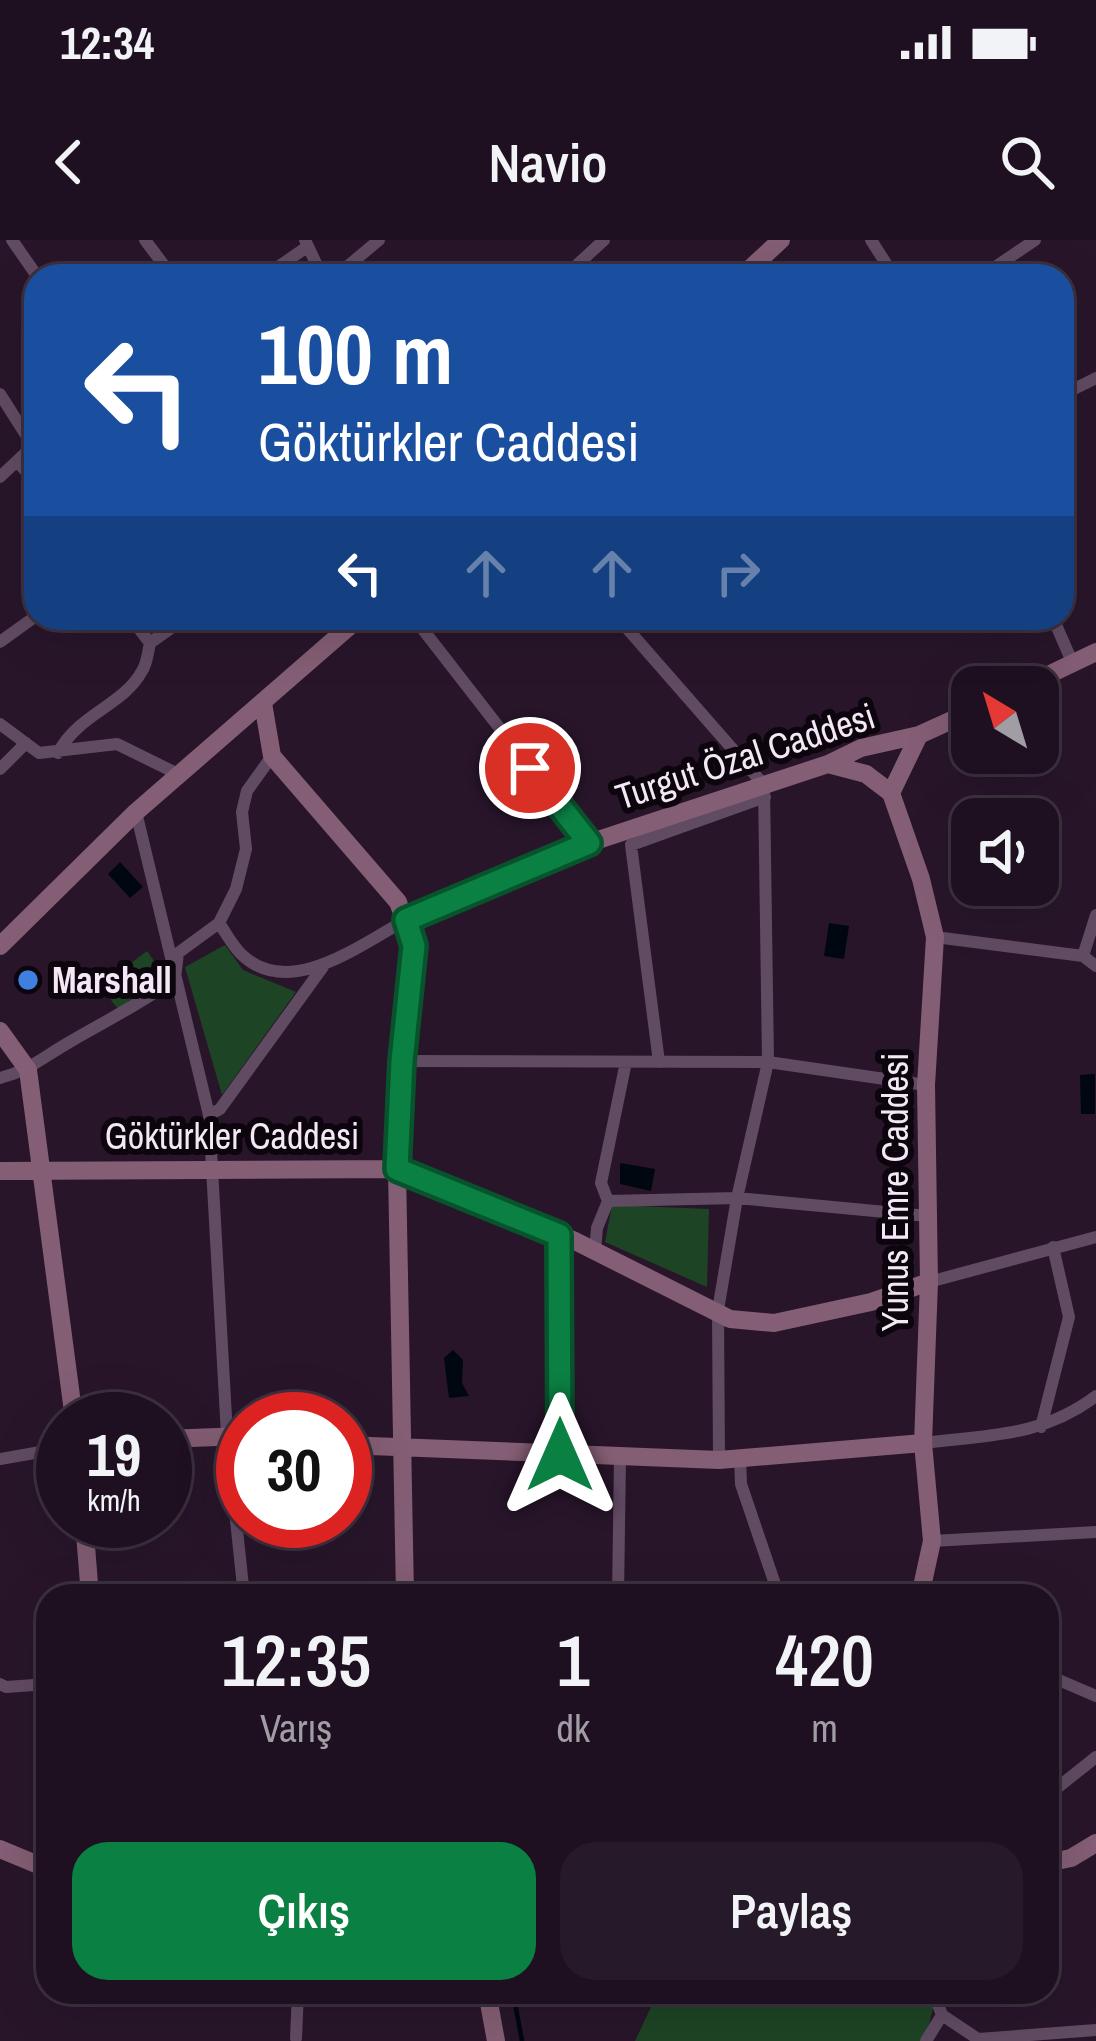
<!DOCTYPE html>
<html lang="tr">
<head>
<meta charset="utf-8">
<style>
	:root { --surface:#1e1020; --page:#261929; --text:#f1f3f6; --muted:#a19da5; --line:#3c303e; --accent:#0b8043 }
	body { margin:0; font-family:"Archivo Narrow",sans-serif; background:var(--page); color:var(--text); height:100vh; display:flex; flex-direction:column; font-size:45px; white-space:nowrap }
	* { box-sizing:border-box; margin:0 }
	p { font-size:39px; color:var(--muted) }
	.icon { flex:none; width:66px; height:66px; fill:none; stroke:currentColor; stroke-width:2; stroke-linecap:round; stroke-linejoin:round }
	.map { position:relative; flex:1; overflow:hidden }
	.side { position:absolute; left:36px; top:1344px; width:1023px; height:420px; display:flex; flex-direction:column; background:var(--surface); border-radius:36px; box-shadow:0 12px 48px #0002,0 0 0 3px var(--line) }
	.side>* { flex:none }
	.top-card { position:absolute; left:24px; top:24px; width:1050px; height:366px; border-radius:36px; box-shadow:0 12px 48px #0002,0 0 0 3px var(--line); background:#1a4fa0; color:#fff; overflow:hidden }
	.needle { width:78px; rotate:322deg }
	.buttons { position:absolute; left:951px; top:426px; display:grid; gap:24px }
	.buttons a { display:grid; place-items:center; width:108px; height:108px; border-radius:24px; background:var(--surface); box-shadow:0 12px 48px #0002,0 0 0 3px var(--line); font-size:60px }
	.speed { position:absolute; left:36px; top:1152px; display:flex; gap:24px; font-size:60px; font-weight:700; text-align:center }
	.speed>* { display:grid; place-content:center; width:156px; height:156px; border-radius:50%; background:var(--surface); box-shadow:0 12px 48px #0002,0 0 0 3px var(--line); line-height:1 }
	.speed small { font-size:30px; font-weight:400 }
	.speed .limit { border:18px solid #d22; background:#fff; color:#111 }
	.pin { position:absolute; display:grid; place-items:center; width:102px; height:102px; color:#fff; margin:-51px; border:6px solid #fff; border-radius:50%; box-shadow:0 3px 12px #0007 }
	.me { position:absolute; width:132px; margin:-66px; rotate:0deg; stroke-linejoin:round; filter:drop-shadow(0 0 9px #0008) }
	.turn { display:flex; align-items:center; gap:42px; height:252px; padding:0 36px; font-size:54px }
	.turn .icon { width:156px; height:156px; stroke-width:2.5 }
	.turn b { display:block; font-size:84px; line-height:102px }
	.lanes { display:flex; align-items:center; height:114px; padding:0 36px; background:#0003; justify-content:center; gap:60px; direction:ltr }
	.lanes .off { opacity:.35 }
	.eta { display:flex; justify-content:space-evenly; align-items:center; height:204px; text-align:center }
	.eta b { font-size:72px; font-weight:600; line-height:84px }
	.action { display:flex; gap:24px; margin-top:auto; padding:24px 36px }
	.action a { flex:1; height:138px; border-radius:36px; background:var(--accent); color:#fff; font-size:48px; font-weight:600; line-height:138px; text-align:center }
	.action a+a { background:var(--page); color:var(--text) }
	.status { display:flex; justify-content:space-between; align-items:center; height:84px; padding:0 60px; background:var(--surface); direction:ltr }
	.status svg { height:33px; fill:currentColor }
	header { display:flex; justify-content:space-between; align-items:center; height:156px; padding:0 36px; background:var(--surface); font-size:54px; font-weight:600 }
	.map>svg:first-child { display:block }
</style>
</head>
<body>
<div class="status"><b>12:34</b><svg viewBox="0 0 49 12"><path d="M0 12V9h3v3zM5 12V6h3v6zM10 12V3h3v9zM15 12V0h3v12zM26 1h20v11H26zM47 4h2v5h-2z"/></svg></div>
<header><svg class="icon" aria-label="back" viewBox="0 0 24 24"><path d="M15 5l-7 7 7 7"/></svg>Navio<svg class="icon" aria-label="search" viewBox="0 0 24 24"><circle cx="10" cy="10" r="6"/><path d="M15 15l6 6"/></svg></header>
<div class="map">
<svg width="1096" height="1801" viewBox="0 0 1096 1801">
	<rect width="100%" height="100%" fill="#28152a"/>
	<path fill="#1d4424" d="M 225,705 L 243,730 L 296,752 L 222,855 L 185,727 Z
		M 147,711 L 164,735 L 118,769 L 100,746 Z
		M 612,965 L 709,969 L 707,1047 L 605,1002 Z
		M 658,1752 L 937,1752 L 925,1801 L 635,1801 Z"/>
	<path fill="#000710" d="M 120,622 L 143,647 L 130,658 L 108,634 Z
		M 829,683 L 849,686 L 844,719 L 824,716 Z
		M 1095,834 L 1095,874 L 1081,874 L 1080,835 Z
		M 620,923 L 655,929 L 651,951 L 620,944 Z
		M 453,1110 L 463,1120 L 462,1143 L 469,1156 L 449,1158 L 444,1118 Z"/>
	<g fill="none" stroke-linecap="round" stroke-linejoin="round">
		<path stroke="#000710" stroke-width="4.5" d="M 513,1752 L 522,1801"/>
		<path stroke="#614b63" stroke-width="12" d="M 12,0 L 37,36
			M 145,0 L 172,36
			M 305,0 L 322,36
			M 871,0 L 894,36
			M 265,36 L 307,7
			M 336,36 L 379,0
			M 565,36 L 604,0
			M 982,36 L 1035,0
			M 0,154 L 33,206
			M 1062,155 L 1096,138
			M 18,222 L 36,243
			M 0,237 L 36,203
			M 131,378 L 150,403
			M 414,378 L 589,603
			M 618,378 L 764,545 L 768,822 L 737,958 L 718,1070 L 719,1220
			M 1053,378 L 1073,424
			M 0,402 L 36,376
			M 0,484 L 39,513 L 117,504 L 178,534
			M 58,513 C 79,473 123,466 142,431 C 147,424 148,412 150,403 L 185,378
			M 0,529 L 26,503
			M 136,572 L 209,875 L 227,1195 L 244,1356
			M 219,683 C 226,693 232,705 241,714 C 289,761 361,704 406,680
			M 935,697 L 1083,716 L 1096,726
			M 1083,716 L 1096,675
			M 402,821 L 768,822 L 926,845
			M 659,822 L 631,605 L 765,557
			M 0,838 C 30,830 42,818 68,803 C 104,782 140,764 175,739 L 178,713 L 219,683 L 236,649 L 246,609 L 242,572 L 247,551 L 272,516
			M 209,875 L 220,869 L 325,724
			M 608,961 L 601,943 L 626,822
			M 559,995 L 560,1215
			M 595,1011 L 597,988 L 608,961 L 737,958 L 928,976
			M 929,1042 L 1096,997
			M 1041,1187 L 1069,1077 L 1053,1007
			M 923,1203 C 988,1195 1042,1197 1096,1156
			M 740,1217 L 741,1244 L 779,1356
			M 0,1219 L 63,1208
			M 932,1301 L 1096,1292
			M 618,1356 L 620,1217
			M 1047,1435 L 1096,1456
			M 0,1444 L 6,1447 L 48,1444
			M 1047,1556 L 1096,1517
			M 942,1775 L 978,1799 L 1096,1790
			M 296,1798 L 298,1752
			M 926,1801 L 942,1775 L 933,1752"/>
		<path stroke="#845e74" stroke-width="18" d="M 742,36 L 781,0
			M 1023,447 L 1096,412
			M 263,463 L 272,516 L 398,662 L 414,706 L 402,821 L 397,929 L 405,1356
			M 828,524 L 866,534 L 891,553
			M 891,553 L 921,639 L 935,697 L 926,845 L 929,1042 L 923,1203 L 932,1301 L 920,1356
			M 891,553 L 919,495
			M 406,680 L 589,603 L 828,524 L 861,508 L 919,495 L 972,471
			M 0,706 L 136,572 L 359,378
			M 0,791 L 28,830 L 74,1179
			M 0,931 L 397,929 L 573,1000 L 730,1079 L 774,1083 L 871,1062 L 929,1042
			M 165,1199 L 243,1196
			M 345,1205 L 719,1220 L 923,1203
			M 84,1281 L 90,1356
			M 0,1609 L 48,1629
			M 1047,1623 L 1071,1618 L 1096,1603
			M 487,1752 L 496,1801"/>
	</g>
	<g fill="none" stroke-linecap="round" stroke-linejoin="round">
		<g stroke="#07532c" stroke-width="30">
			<path id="route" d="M 530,528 L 589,603 L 406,680 L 414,706 L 402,821 L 397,929 L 559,995 L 560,1215"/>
		</g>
		<use href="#route" stroke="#0b8043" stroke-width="21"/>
	</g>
	<circle fill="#3f7fe0" stroke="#0c050d" stroke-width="4.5" cx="28" cy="740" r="12"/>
	<g text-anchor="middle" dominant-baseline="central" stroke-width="12" stroke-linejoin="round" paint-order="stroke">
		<g font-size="36" fill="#f5e8f6" stroke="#0c050d">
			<text transform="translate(745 516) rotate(-18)">Turgut Özal Caddesi</text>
			<text x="232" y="896">Göktürkler Caddesi</text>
			<text transform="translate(895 952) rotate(-90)">Yunus Emre Caddesi</text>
		</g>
		<g font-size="36" font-weight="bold" fill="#f5e8f6" stroke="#0c050d" text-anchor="start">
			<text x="52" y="740">Marshall</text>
		</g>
	</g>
</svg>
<div class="buttons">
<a><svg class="needle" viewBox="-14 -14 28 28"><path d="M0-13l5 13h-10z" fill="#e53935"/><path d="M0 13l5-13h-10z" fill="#a19da5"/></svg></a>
<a><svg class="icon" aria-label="sound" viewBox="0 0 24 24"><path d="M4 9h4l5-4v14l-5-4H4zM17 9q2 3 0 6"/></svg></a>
</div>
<div class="speed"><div>19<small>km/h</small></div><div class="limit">30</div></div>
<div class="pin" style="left:530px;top:528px;background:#d93025"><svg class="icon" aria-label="arrive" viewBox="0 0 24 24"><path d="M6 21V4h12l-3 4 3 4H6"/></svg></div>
<svg class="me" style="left:560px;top:1215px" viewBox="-20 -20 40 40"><path d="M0-17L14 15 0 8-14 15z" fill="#0b8043" stroke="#fff" stroke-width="4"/></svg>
<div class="top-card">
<div class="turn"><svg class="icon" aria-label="left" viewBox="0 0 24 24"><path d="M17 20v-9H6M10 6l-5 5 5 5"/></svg><div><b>100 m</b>Göktürkler Caddesi</div></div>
<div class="lanes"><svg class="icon" aria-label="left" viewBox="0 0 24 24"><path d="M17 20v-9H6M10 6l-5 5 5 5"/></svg><svg class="icon off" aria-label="ahead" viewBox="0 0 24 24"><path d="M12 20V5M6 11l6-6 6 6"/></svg><svg class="icon off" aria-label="ahead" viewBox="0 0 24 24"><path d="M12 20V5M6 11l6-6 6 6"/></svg><svg class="icon off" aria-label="right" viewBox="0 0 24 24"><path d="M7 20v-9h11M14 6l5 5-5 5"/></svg></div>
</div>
<section class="side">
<div class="eta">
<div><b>12:35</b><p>Varış</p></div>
<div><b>1</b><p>dk</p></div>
<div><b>420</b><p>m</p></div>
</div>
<div class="action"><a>Çıkış</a><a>Paylaş</a></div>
</section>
</div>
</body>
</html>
